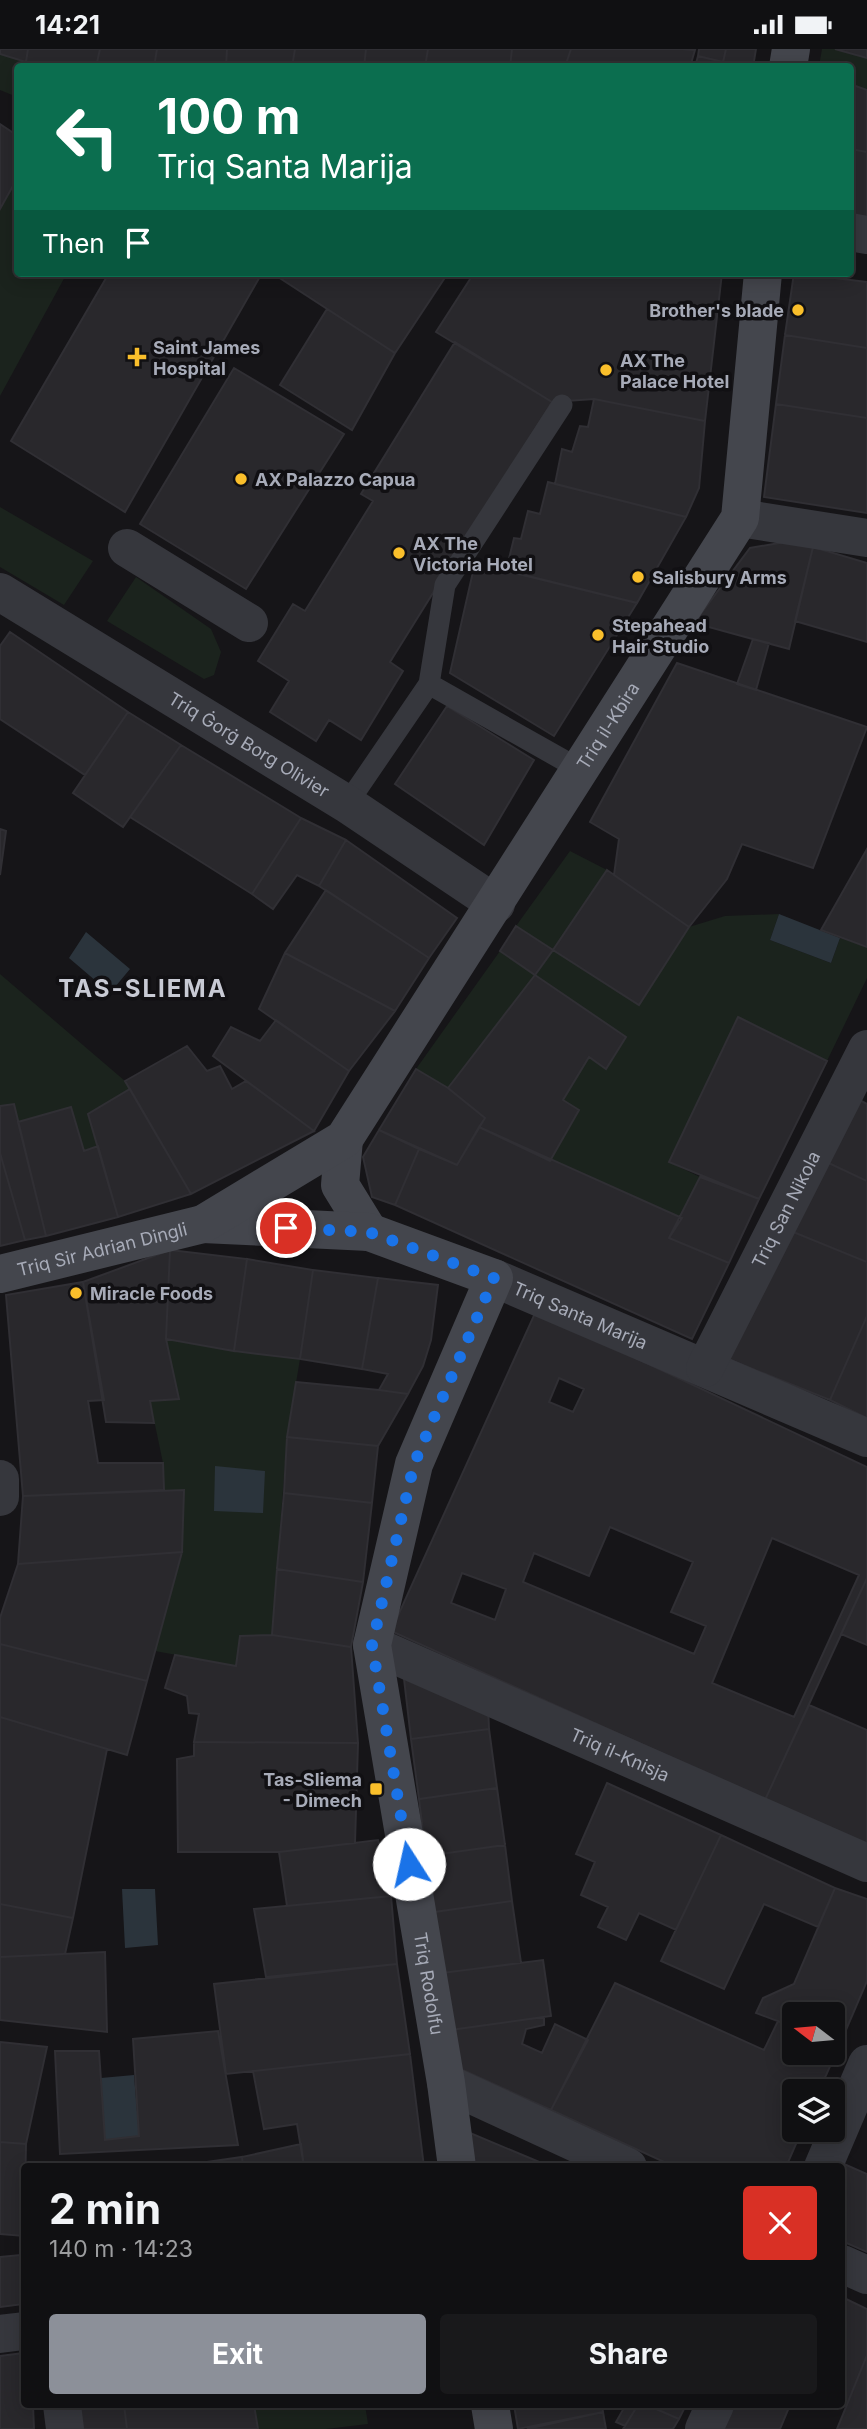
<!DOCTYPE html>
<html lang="en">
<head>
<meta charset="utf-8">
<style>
	:root { --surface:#101012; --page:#19191b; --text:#f1f3f6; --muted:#9c9d9f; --line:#303032; --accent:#8c9099 }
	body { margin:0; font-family:Inter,sans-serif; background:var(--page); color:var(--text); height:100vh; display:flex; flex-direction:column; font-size:26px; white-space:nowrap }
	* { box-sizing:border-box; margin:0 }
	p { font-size:23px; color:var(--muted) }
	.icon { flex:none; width:38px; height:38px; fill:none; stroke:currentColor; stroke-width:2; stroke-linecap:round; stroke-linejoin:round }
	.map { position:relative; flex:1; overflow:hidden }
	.panel { position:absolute; left:21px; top:2114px; width:824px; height:245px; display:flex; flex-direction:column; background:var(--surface); border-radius:7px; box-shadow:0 4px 18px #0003,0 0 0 2px var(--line) }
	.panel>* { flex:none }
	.top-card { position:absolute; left:14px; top:14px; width:840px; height:214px; border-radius:7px; box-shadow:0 4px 18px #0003,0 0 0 2px var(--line); background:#0b6e4f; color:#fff; overflow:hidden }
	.needle { width:46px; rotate:286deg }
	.buttons { position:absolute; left:782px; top:1953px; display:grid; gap:14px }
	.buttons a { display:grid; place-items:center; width:63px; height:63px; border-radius:7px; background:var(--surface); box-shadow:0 4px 18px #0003,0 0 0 2px var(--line); font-size:35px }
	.pin { position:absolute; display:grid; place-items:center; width:60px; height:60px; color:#fff; margin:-30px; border:4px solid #fff; border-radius:50%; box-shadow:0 2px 7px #0007 }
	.me { position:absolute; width:77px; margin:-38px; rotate:350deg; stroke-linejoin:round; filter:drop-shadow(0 0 5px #0008) }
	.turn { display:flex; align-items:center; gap:24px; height:147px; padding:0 28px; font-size:32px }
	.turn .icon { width:91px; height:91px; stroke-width:2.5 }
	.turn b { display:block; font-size:49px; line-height:60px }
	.then { display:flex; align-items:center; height:66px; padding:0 28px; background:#0003; gap:14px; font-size:26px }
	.round { display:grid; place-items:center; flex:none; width:74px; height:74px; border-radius:7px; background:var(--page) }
	.overview { display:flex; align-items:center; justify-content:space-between; height:119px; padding:0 28px }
	h1 { font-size:42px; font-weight:700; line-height:52px }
	.primary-button { display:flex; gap:14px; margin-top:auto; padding:14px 28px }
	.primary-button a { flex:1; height:80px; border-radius:7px; background:var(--accent); color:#fff; font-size:28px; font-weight:700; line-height:80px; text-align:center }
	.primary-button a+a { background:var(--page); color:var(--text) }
	.status { display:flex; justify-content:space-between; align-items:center; height:49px; padding:0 35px; background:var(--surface); direction:ltr }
	.status svg { height:19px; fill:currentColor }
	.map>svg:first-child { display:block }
</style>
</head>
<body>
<div class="status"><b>14:21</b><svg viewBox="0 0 49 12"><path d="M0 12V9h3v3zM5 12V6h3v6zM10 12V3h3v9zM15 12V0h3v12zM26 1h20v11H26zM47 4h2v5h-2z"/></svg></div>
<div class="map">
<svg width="867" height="2380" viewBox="0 0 867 2380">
	<rect width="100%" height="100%" fill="#161518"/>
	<path fill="#1b231d" d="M 822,0 L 835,0 L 867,9 L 867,41 L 851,35 L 850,18 L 819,17 Z
		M 0,5 L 49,17 L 18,18 L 17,48 L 0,41 Z
		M 14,135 L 18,137 L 18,224 L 67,224 L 0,347 L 0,160 Z
		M 0,458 L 93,512 L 64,556 L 0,518 Z
		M 136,528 L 211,580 L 221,603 L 214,626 L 204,630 L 107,572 Z
		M 570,802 L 607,821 L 553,901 L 639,956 L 689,878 L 725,867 L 779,865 L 770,891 L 831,914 L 840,889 L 867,898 L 867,929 L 827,1012 L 738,968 L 669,1113 L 700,1128 L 682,1169 L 550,1112 L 579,1061 L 563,1051 L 589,1008 L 606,1020 L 626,989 L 536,926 L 448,1039 L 416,1020 L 500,902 L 536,926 L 553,901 L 516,877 Z
		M 0,925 L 125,1032 L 130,1040 L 98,1097 L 84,1102 L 71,1058 L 18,1073 L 0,1057 Z
		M 166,1290 L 300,1310 L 287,1388 L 272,1586 L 241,1587 L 236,1617 L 155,1602 L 184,1441 L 164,1441 L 163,1414 L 150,1352 L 179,1350 Z
		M 254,2356 L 365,2356 L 368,2375 L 326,2380 L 258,2380 Z"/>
	<path fill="#2b343c" d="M 779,865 L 840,889 L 831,914 L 770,891 Z
		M 86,883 L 130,920 L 110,944 L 69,909 Z
		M 215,1417 L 265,1422 L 263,1464 L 214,1462 Z
		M 122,1840 L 155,1840 L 158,1896 L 125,1899 Z
		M 134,2026 L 139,2087 L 105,2091 L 101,2029 Z"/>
	<path fill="#29282c" stroke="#302f34" stroke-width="2" fill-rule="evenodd" d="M 0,0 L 28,0 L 26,13 L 0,5 Z
		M 28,0 L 100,0 L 96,18 L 55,18 L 26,13 Z
		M 100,0 L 157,0 L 154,18 L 96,18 Z
		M 157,0 L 227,0 L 226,18 L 154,18 Z
		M 227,0 L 295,0 L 292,18 L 226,18 Z
		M 295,0 L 366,0 L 364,18 L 292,18 Z
		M 366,0 L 428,0 L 425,18 L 364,18 Z
		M 428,0 L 512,0 L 510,18 L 425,18 Z
		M 512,0 L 571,0 L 565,18 L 510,18 Z
		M 571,0 L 682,0 L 695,1 L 690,18 L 565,18 Z
		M 699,0 L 726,0 L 723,13 L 698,7 Z
		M 726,0 L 756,0 L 753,18 L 722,18 Z
		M 835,0 L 867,0 L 867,9 Z
		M 698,7 L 723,13 L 722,18 L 695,18 Z
		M 850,35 L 867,41 L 867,103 L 850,100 Z
		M 0,75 L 18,87 L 18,110 L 14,117 L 18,119 L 18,137 L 14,135 L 0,160 Z
		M 850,100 L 867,103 L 867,177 L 850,174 Z
		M 109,224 L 262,224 L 125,463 L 11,392 Z
		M 272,224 L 448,224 L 395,304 Z
		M 474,224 L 722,224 L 705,372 L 594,350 L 552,353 L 436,283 Z
		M 794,224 L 867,233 L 867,299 L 785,286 Z
		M 327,260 L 395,304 L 352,381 L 280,336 Z
		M 785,286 L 867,299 L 867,369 L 776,355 Z
		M 455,293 L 552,353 L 390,613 L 403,622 L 361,691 L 329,671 L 316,692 L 270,663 L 289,632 L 258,612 L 293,555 L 305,562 L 373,452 L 361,445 Z
		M 234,319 L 344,385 L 246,540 L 140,475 Z
		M 594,350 L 705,372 L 699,439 L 686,468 L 555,435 L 562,400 L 572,403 L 580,377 L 588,378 Z
		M 776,355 L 867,369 L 867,464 L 764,448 Z
		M 548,433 L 686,468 L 637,554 L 506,522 L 514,489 L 521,490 L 528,462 L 540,465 Z
		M 785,493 L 813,498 L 789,600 L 694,574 L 750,499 Z
		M 813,498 L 867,514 L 867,593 L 795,572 Z
		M 475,514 L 637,554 L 554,687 L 450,624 Z
		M 10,583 L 128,663 L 85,726 L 0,670 L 0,597 Z
		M 753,590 L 769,594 L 756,641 L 737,635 Z
		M 677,614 L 867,678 L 813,819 L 742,795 L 727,830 L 689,878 L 614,826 L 619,790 L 590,773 Z
		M 447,657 L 534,711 L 484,796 L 395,735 Z
		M 128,663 L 181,696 L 123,778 L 73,744 Z
		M 181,696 L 301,769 L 252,845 L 130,768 Z
		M 301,769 L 346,791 L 319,837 L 297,826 L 273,860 L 252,845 Z
		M 0,780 L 6,782 L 0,826 Z
		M 346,791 L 457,869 L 429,909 L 319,837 Z
		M 867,800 L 867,898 L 821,881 Z
		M 607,821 L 689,878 L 639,956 L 553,901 Z
		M 326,841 L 429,909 L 395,962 L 285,904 Z
		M 516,877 L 553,901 L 535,926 L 500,902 Z
		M 285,904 L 395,962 L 349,1022 L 259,960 Z
		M 535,926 L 626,988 L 606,1020 L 589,1008 L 563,1051 L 579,1061 L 550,1112 L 479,1078 L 485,1069 L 448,1039 Z
		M 738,968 L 827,1012 L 759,1150 L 669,1113 Z
		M 276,971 L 349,1022 L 314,1082 L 213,1007 L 231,978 L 260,992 Z
		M 187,997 L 207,1022 L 220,1017 L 232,1040 L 246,1032 L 314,1082 L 191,1145 L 125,1032 Z
		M 416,1020 L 448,1039 L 485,1069 L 457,1116 L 379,1081 Z
		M 130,1040 L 191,1145 L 118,1168 L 88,1065 Z
		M 848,1045 L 867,1055 L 867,1132 L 816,1108 Z
		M 14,1055 L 46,1187 L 25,1191 L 0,1104 L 0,1057 Z
		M 71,1058 L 84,1102 L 98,1097 L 118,1168 L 46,1187 L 18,1073 Z
		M 479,1078 L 682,1169 L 669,1189 L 729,1214 L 692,1290 L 395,1156 L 419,1100 L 457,1116 Z
		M 379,1081 L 419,1100 L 395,1156 L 372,1148 L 363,1108 Z
		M 0,1104 L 25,1191 L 0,1197 Z
		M 816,1108 L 867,1132 L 867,1213 L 781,1178 Z
		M 700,1128 L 759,1150 L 729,1214 L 669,1189 Z
		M 781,1178 L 867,1213 L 867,1267 L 830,1351 L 728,1310 Z
		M 170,1201 L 247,1210 L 234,1302 L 166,1290 Z
		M 170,1201 L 166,1290 L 179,1350 L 150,1352 L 154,1374 L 106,1373 L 83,1233 Z
		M 247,1210 L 313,1221 L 300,1310 L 234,1302 Z
		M 313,1221 L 378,1229 L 362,1320 L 300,1310 Z
		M 378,1229 L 438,1236 L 431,1291 L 423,1317 L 408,1345 L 379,1341 L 388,1325 L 362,1320 Z
		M 83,1233 L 104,1351 L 88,1352 L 98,1414 L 163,1414 L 164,1441 L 23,1447 L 6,1246 Z
		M 536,1262 L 867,1418 L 867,1529 L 765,1751 L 391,1582 ZM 559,1329 L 584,1340 L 573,1363 L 549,1353 ZM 610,1478 L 693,1513 L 671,1563 L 706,1577 L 694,1605 L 523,1533 L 534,1504 L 589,1527 ZM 772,1489 L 859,1526 L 794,1668 L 712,1634 ZM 462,1524 L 506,1540 L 495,1571 L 451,1554 Z
		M 867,1267 L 867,1369 L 830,1351 Z
		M 296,1333 L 379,1341 L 408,1345 L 378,1397 L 287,1388 Z
		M 287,1388 L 378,1397 L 372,1454 L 284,1444 Z
		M 184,1441 L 182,1503 L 18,1515 L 23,1447 Z
		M 284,1444 L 372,1454 L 363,1533 L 277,1520 Z
		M 182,1503 L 147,1632 L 0,1595 L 0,1569 L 18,1515 Z
		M 277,1520 L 363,1533 L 351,1598 L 272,1586 Z
		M 867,1529 L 867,1596 L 841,1585 Z
		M 272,1586 L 351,1598 L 358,1694 L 194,1693 L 199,1665 L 189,1664 L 187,1647 L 165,1639 L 175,1606 L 236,1617 L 240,1587 Z
		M 0,1595 L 147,1632 L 127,1706 L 0,1668 Z
		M 403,1621 L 488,1658 L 489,1680 L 411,1690 Z
		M 809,1656 L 867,1681 L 867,1797 L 765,1751 Z
		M 0,1668 L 107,1700 L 73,1869 L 0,1855 Z
		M 489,1680 L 497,1739 L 419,1750 L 411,1690 Z
		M 194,1693 L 358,1694 L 355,1794 L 279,1803 L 178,1803 L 177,1710 L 194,1707 Z
		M 607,1734 L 721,1786 L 676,1881 L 639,1864 L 626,1891 L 598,1878 L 608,1858 L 581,1846 L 595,1813 L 576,1805 Z
		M 497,1739 L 505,1796 L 426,1807 L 419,1750 Z
		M 721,1786 L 835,1839 L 818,1878 L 764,1855 L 724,1940 L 661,1912 Z
		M 378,1791 L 391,1847 L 287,1857 L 279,1803 Z
		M 505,1796 L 512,1852 L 434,1863 L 426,1807 Z
		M 835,1839 L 867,1850 L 867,1932 L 840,1995 L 833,1992 L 833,1965 L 794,1965 L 794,1978 L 756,1964 L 763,1949 L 794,1935 Z
		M 391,1847 L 397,1915 L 266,1928 L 254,1860 Z
		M 512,1852 L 521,1914 L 442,1924 L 434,1863 Z
		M 0,1855 L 73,1869 L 65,1905 L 0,1908 Z
		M 105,1903 L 107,1983 L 0,1971 L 0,1908 Z
		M 543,1911 L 551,1967 L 450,1981 L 442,1924 Z
		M 397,1915 L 410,2005 L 226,2025 L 214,1935 Z
		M 615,1934 L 764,2001 L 778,1972 L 794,1978 L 794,2004 L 833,2004 L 833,1992 L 840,1995 L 819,2042 L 794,2042 L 794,2081 L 802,2081 L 786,2118 L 675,2118 L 551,2061 Z
		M 544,1968 L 544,1976 L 526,1980 L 522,1995 L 542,2004 L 555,1975 L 588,1991 L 551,2061 L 456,2018 L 450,1981 Z
		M 218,1982 L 238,2096 L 60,2105 L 55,2002 L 99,2002 L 105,2091 L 139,2087 L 133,1990 Z
		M 0,1993 L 47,1998 L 26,2095 L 0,2093 Z
		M 410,2005 L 424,2118 L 304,2118 L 297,2075 L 264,2080 L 253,2022 Z
		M 470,2084 L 544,2115 L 544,2118 L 475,2118 Z
		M 0,2093 L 26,2095 L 24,2187 L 0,2185 Z
		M 301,2095 L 304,2118 L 243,2118 L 242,2108 Z
		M 242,2108 L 243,2118 L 175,2118 L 179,2117 Z
		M 837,2112 L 867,2125 L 867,2203 L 842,2192 L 842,2118 Z
		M 20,2206 L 24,2255 L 0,2258 L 0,2208 Z
		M 20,2206 L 24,2206 L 24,2252 Z
		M 842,2248 L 867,2260 L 867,2306 L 846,2358 L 841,2356 Z
		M 24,2304 L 24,2356 L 33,2356 L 34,2380 L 0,2380 L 0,2307 Z
		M 867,2306 L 867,2380 L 837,2380 L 846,2358 Z
		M 78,2356 L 124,2356 L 127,2380 L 80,2380 Z
		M 124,2356 L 254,2356 L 258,2380 L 127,2380 Z
		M 387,2356 L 424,2356 L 387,2359 Z
		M 514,2356 L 602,2356 L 603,2363 L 518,2380 Z
		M 618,2356 L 638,2356 L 625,2377 L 616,2373 L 624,2359 Z
		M 638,2356 L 647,2356 L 679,2370 L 673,2380 L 623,2380 Z
		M 647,2356 L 686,2356 L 679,2370 Z
		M 727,2356 L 790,2356 L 780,2380 L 724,2380 Z
		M 603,2363 L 606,2380 L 527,2380 Z"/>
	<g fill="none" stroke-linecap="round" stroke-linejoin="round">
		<path stroke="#36373d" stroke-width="21" d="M 429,635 L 581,721
			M 347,755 L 429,635 L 445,536 L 562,356"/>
		<g stroke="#36373d" stroke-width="38">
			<path d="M 850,183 L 867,186"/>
			<path d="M 740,469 L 867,489"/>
			<path d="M 127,499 L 249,574"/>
			<path id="s1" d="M 0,543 L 347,755 L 496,855"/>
			<path id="s2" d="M 494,1229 L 867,1389"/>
			<path id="s3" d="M 705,1319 L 867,1000"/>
			<path d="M 0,1430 L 0,1448"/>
			<path id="s4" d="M 372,1596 L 867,1814"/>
			<path d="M 446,2034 L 628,2118"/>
			<path d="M 823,2118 L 867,2015"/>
			<path d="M 842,2215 L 867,2226"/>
			<path d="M 0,2285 L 24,2282"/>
			<path d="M 62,2356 L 65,2380"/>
			<path d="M 704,2380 L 715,2356"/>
		</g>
		<g stroke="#44464d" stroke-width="38">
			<path d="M 788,18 L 791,0"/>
			<path d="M 344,1090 L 340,1136 L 369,1183"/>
			<path id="s5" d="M 203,1175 L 369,1183 L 494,1229 L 414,1415 L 372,1596 L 446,2034 L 457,2118"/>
			<path id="s6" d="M 0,1225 L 203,1175 L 344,1090 L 740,469 L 763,224"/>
			<path d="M 490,2356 L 494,2380"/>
		</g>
	</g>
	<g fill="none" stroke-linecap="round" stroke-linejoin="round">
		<path stroke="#1a73e8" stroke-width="12" stroke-dasharray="0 21.6" d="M 286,1179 L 369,1183 L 494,1229 L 414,1415 L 372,1596 L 409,1815"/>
	</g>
	<g fill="#fabf2b" stroke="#111013" stroke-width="2.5">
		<circle cx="798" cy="261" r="7"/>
		<path d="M133.5 297.5h7v7h7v7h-7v7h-7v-7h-7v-7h7z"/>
		<circle cx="606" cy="321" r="7"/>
		<circle cx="241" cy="430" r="7"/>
		<circle cx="399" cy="504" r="7"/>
		<circle cx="638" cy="528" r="7"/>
		<circle cx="598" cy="586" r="7"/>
		<circle cx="76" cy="1244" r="7"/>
		<rect x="369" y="1733" width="14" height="14" rx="3.5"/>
	</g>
	<g text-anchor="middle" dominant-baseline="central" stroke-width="7" stroke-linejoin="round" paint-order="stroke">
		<g font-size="18" font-weight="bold" fill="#a7abb8" stroke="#111013" text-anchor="start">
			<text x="784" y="261" text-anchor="end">Brother's blade</text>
			<text x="153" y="298">Saint James<tspan x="153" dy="21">Hospital</tspan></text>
			<text x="620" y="311">AX The<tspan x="620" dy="21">Palace Hotel</tspan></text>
			<text x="255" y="430">AX Palazzo Capua</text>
			<text x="413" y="494">AX The<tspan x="413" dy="21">Victoria Hotel</tspan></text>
			<text x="652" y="528">Salisbury Arms</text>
			<text x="612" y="576">Stepahead<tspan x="612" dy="21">Hair Studio</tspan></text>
			<text x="90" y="1244">Miracle Foods</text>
			<text x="362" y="1730" text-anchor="end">Tas-Sliema<tspan x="362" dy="21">- Dimech</tspan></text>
		</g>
		<g font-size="18" fill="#a7abb8" stroke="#111013">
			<text stroke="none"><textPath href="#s6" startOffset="864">Triq il-Kbira</textPath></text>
			<text stroke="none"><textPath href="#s1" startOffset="292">Triq Ġorġ Borg Olivier</textPath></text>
			<text stroke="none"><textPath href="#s3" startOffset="178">Triq San Nikola</textPath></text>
			<text stroke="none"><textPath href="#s6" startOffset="105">Triq Sir Adrian Dingli</textPath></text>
			<text stroke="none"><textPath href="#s2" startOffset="94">Triq Santa Marija</textPath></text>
			<text stroke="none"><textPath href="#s4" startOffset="271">Triq il-Knisja</textPath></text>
			<text stroke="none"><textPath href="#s5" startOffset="1031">Triq Rodolfu</textPath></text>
		</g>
		<g font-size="24" font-weight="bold" letter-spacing="2" fill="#c8cad4" stroke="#111013">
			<text x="143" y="939">TAS-SLIEMA</text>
		</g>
	</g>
</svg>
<div class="buttons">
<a><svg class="needle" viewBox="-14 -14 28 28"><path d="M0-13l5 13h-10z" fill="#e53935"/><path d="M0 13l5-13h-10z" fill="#9c9d9f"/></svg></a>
<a><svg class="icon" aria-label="layers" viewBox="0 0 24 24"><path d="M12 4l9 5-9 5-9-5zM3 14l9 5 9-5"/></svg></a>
</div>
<div class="pin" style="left:286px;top:1179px;background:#d93025"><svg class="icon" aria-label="arrive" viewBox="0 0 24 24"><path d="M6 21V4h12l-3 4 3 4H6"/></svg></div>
<svg class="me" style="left:409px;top:1815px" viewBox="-20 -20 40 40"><circle r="19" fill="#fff"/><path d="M0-13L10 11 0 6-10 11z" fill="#1a73e8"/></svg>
<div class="top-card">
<div class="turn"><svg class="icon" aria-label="left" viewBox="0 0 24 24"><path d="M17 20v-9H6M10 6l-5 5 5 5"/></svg><div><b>100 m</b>Triq Santa Marija</div></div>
<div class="then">Then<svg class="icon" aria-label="arrive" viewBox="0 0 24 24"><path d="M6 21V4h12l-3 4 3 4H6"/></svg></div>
</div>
<section class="panel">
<div class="overview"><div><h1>2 min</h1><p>140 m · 14:23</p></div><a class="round" style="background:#d93025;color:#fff"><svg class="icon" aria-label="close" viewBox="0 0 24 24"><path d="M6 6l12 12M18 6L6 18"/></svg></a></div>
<div class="primary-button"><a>Exit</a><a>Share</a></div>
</section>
</div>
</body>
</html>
